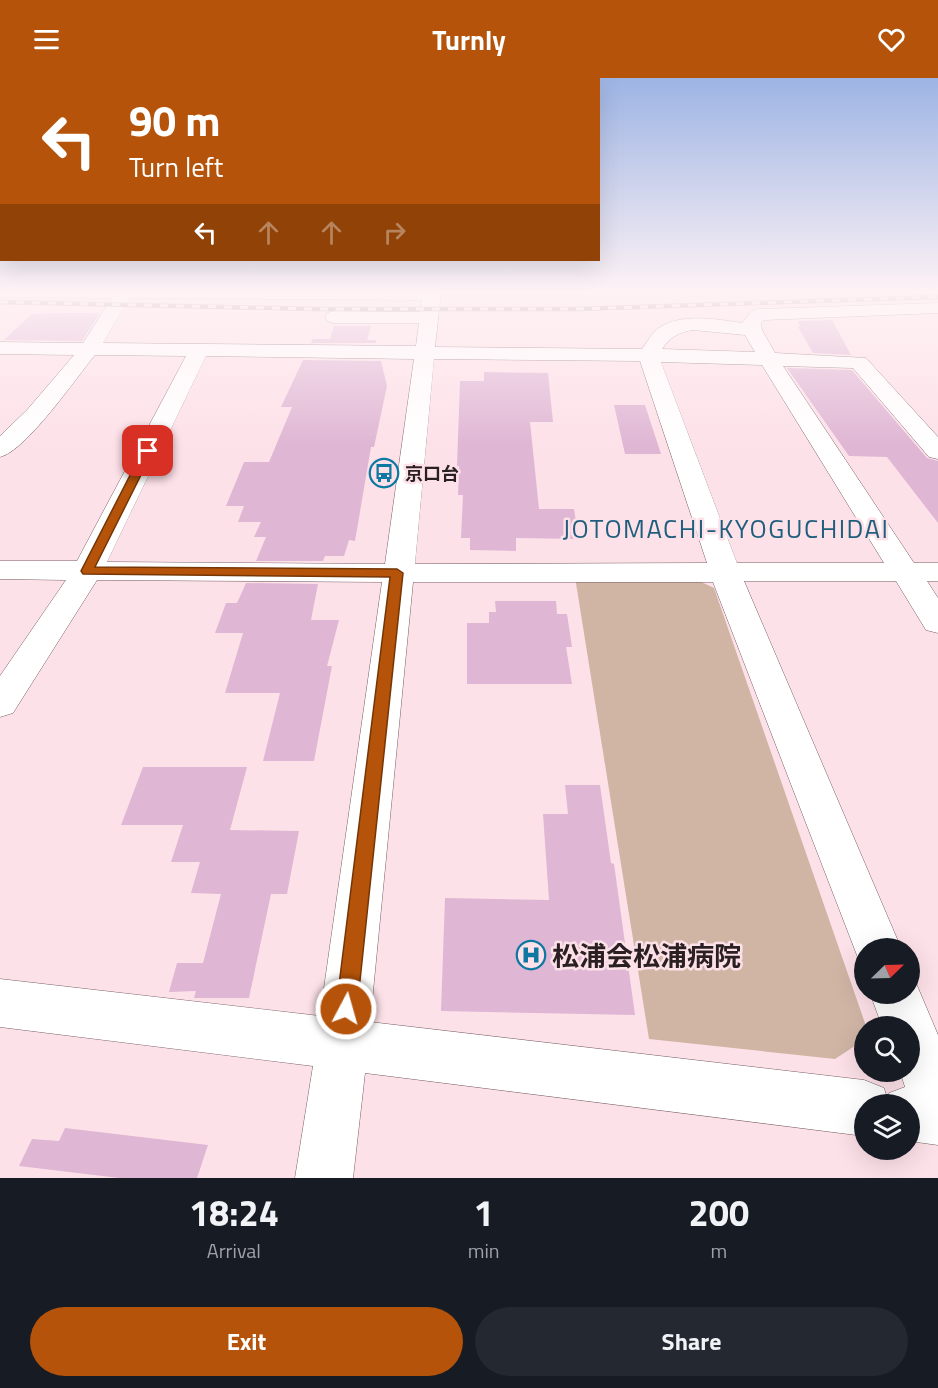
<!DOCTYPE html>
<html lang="en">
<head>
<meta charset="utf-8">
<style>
	:root { --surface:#171b24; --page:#242831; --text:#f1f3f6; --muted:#9ea1a6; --accent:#b45309 }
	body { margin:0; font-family:"Titillium Web","Noto Sans JP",sans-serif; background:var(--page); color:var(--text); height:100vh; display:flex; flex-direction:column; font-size:22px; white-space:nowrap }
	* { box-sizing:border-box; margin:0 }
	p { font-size:20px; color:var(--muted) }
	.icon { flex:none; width:33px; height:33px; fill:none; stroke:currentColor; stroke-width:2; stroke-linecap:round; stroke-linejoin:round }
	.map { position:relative; height:1100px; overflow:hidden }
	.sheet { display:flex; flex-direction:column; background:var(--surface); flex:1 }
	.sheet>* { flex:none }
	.guide { position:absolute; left:0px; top:0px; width:600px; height:183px; box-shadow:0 6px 24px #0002; background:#b45309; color:#fff; overflow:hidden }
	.needle { width:39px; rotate:67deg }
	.controls { position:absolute; left:854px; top:860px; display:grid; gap:12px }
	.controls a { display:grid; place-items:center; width:66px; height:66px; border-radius:50%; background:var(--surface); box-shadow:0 6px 24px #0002; font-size:30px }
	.pin { position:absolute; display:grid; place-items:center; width:51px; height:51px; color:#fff; margin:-26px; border-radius:12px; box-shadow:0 3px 9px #0006 }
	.me { position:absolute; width:66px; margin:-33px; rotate:6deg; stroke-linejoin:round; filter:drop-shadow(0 0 4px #0008) }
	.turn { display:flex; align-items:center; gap:21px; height:126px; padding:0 30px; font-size:27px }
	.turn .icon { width:78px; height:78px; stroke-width:2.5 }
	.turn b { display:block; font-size:42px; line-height:51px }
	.lanes { display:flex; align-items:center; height:57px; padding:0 30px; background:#0003; justify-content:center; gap:30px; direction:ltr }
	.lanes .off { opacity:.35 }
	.eta { display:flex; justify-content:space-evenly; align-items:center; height:102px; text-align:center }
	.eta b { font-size:36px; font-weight:700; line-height:42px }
	.cta { display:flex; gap:12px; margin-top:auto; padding:12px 30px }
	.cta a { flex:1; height:69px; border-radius:36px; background:var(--accent); color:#fff; font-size:24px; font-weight:700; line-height:69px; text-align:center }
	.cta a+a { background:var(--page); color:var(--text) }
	header { display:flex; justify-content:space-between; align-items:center; height:78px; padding:0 30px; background:var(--accent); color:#fff; font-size:27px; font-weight:700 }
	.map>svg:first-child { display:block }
</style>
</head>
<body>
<header><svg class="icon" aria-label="menu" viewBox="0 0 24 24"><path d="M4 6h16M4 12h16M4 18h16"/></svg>Turnly<svg class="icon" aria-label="heart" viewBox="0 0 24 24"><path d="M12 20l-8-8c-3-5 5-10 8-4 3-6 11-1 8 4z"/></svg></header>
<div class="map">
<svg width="938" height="1100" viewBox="0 0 938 1100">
	<rect width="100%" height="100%" fill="#fde1e8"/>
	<path fill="#d0b5a5" d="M 575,499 L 697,502 L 714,510 L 866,948 L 864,948 L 864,962 L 835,981 L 649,961 Z"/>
	<path fill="#dfb6d4" d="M 60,235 L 100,235 L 82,263 L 4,262 L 32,236 Z
		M 832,242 L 851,277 L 813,275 L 798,249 L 800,248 L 798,243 Z
		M 334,248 L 371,248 L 367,262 L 376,262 L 376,265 L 311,265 L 313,261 L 330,261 Z
		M 303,282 L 381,283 L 387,308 L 374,369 L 371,369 L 355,463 L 349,462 L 344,478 L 325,478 L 323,483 L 256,483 L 266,459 L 254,459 L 261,444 L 238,444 L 244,428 L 226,428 L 244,384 L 269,384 L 292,329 L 281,329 Z
		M 787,290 L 852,292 L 927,380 L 938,383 L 938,445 L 887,379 L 849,378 Z
		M 484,294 L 548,295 L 553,344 L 530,344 L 539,431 L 574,431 L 579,461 L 516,460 L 516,473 L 470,472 L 470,460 L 461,460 L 463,417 L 458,417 L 459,388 L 457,388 L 460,303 L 484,303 Z
		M 614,327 L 645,327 L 661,376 L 625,376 Z
		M 246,505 L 318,506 L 311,542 L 339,542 L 327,588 L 332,588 L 314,683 L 263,683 L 280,615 L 225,615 L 243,555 L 215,555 L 226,525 L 237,525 Z
		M 495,523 L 556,523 L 557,536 L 567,536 L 572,569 L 566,569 L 572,606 L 467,606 L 467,545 L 489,545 L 489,534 L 496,534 Z
		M 143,689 L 247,689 L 230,752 L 299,753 L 287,816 L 271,816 L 249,920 L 194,920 L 196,913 L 169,914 L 177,885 L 203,885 L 221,816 L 191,815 L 200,784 L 171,784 L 183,747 L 121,747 Z
		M 565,707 L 600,707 L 611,785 L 614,786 L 635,937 L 441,933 L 445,820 L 549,822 L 543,736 L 568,736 Z
		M 65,1050 L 208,1067 L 197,1100 L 119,1100 L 19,1088 L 32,1061 L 59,1063 Z"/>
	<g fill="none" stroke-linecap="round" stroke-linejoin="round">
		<g stroke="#775f65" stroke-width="1">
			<path id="minor" d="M 0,214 L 441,214 L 435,269 L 642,271 C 646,266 649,260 653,255 C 674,233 716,241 742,245 L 752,233 L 759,231 L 938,225 L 938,235 L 764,242 L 761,245 L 762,252 L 775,275 L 866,280 L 938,359 L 938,381 L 929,379 L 853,290 L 783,288 L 914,485 L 938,485 L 938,503 L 927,503 L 938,520 L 938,555 L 926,552 L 896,503 L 744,503 L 901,870 L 864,870 L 864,887 L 860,885 L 713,504 L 413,504 L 370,944 L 864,1002 L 884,1010 L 887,1020 L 889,1015 L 905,1009 L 900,993 L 909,993 L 909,948 L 882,948 L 870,915 L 909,915 L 909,897 L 913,898 L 938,957 L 938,1067 L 909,1063 L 909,1026 L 864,1026 L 864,1058 L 365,995 L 353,1100 L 295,1100 L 313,988 L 0,949 L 0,901 L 320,938 L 382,504 L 97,502 L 13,635 L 0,639 L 0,598 L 66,502 L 0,501 L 0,483 L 77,483 L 186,278 L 95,277 C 76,300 26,373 0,379 L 0,358 L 27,332 L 74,277 L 0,276 L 0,264 L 83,265 L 112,220 L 0,219 ZM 129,220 L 422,222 L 420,234 L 334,233 L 327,235 L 325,239 L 327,243 L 334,245 L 419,245 L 416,268 L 103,265 ZM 693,252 L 745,257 L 755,274 L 662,271 C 670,259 679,254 693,252 ZM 206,278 L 414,281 L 385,486 L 107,484 ZM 434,281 L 640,283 L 707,485 L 415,486 ZM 661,284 L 762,287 L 884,485 L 737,485 Z"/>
		</g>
		<use href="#minor" fill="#fff" fill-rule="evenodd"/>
		<g stroke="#837176" stroke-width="4.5">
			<path id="rail" d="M 0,224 L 317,231 L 577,231 L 938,219"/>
		</g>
		<use href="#rail" stroke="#fde1e8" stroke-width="3" stroke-dasharray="8" stroke-linecap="butt"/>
	</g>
	<linearGradient id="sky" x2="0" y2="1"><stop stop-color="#9db4e4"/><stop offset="0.58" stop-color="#fef2f5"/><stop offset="1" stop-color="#fef2f5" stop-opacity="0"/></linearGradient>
	<rect width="938" height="368" fill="url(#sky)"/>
	<path fill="#b45309" stroke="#753606" stroke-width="1.5" d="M 144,370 L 153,373 L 95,489 L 397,491 L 403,495 L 357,931 L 354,938 L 346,941 L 339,938 L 336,931 L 390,499 L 83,496 L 81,493 Z"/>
	<defs>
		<g id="bus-ring" transform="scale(1.5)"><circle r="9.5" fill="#fde1e8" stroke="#0d78a2" stroke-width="1.5"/><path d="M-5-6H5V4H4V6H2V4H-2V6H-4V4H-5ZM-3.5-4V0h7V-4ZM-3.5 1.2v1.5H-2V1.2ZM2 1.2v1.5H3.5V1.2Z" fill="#0d78a2"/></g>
		<g id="hospital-ring" transform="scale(1.5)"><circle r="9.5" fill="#fde1e8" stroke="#0d78a2" stroke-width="1.5"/><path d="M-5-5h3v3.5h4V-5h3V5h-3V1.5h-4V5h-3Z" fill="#0d78a2"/></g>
	</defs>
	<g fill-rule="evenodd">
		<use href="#bus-ring" x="384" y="395"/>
		<use href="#hospital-ring" x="531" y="877"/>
	</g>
	<g text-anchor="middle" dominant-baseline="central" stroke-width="5" stroke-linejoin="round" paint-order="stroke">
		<g font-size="18" font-weight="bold" fill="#2a1f22" stroke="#fde1e8" text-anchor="start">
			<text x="405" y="395">京口台</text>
		</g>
		<g font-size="26" letter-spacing="1.5" fill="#1f5f7d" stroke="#fde1e8">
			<text x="726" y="450">JOTOMACHI-KYOGUCHIDAI</text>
		</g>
		<g font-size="27" font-weight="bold" fill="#2a1f22" stroke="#fde1e8" text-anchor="start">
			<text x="552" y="877">松浦会松浦病院</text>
		</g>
	</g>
</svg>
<div class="controls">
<a><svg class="needle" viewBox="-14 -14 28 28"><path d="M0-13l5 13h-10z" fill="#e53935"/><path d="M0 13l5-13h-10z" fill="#9ea1a6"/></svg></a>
<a><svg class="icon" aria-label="search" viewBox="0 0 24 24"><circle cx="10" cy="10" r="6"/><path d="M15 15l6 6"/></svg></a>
<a><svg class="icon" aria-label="layers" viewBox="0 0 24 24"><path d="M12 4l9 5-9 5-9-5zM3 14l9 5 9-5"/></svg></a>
</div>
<div class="pin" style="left:148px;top:373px;background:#d93025"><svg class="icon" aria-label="arrive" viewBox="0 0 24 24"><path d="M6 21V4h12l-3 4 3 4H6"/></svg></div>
<svg class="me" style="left:346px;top:931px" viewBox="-20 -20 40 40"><circle r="17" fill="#b45309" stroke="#fff" stroke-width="3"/><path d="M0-11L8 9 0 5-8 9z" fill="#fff"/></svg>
<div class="guide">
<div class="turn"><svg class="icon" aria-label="left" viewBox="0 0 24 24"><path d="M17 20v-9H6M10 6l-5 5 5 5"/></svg><div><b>90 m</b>Turn left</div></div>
<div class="lanes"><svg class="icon" aria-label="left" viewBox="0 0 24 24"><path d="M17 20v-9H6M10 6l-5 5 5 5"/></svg><svg class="icon off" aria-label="ahead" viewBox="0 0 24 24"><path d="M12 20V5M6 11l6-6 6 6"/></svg><svg class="icon off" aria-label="ahead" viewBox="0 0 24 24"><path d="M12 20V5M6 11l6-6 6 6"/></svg><svg class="icon off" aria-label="right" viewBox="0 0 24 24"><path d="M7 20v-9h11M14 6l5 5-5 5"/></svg></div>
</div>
</div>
<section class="sheet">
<div class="eta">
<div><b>18:24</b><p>Arrival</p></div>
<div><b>1</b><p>min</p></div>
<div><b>200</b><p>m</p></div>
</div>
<div class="cta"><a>Exit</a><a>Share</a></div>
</section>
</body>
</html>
